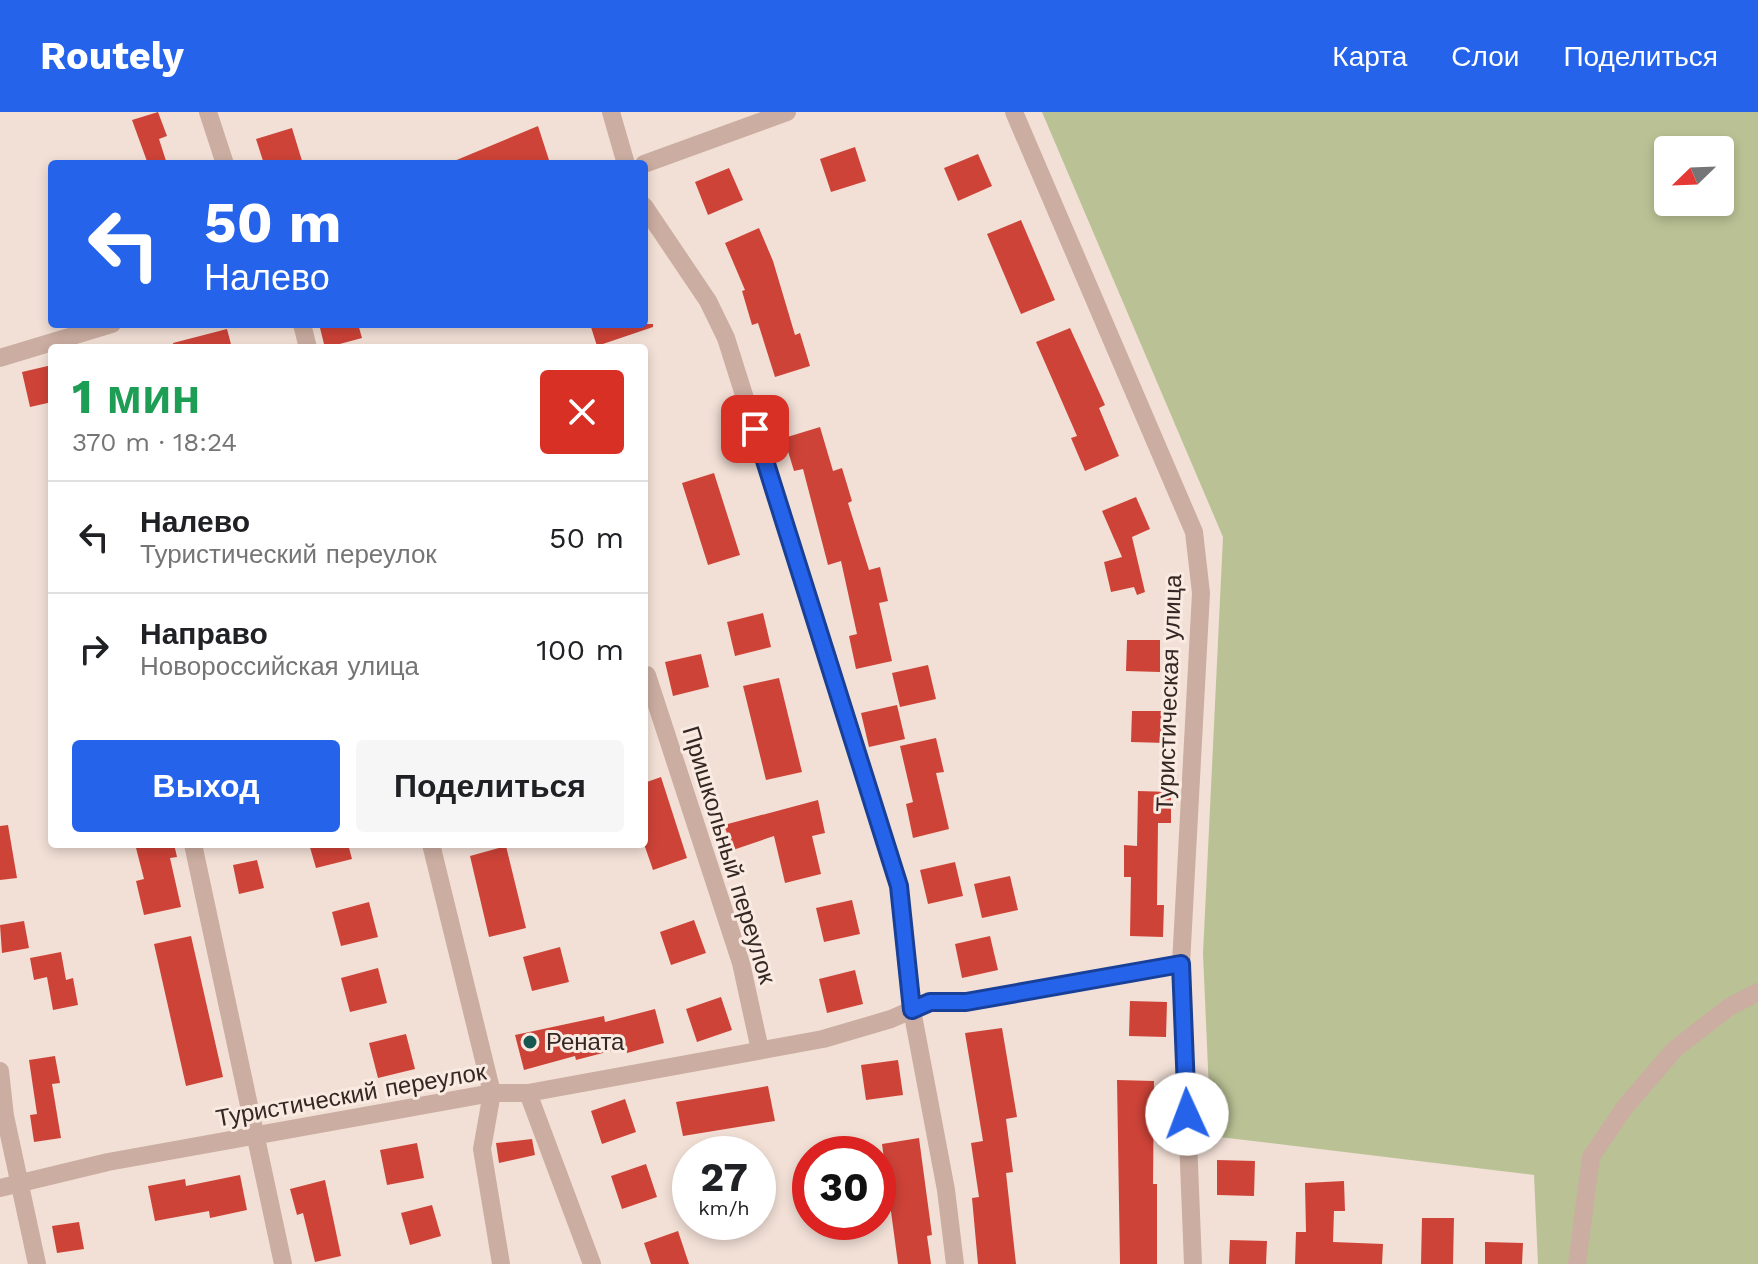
<!DOCTYPE html>
<html lang="ru">
<head>
<meta charset="utf-8">
<style>
	:root { --surface:#fff; --page:#f6f6f6; --text:#202124; --muted:#757577; --line:#e0e0e0; --accent:#2563eb }
	body { margin:0; font-family:"Work Sans",sans-serif; background:var(--page); color:var(--text); height:100vh; display:flex; flex-direction:column; font-size:30px; white-space:nowrap }
	* { box-sizing:border-box; margin:0 }
	p { font-size:26px; color:var(--muted) }
	.icon { flex:none; width:44px; height:44px; fill:none; stroke:currentColor; stroke-width:2; stroke-linecap:round; stroke-linejoin:round }
	.map { position:relative; flex:1; overflow:hidden }
	.panel { position:absolute; left:48px; top:232px; width:600px; height:504px; display:flex; flex-direction:column; background:var(--surface); border-radius:8px; box-shadow:0 4px 12px #0003 }
	.panel>* { flex:none }
	.hud { position:absolute; left:48px; top:48px; width:600px; height:168px; border-radius:8px; box-shadow:0 4px 12px #0003; background:#2563eb; color:#fff; overflow:hidden }
	.needle { width:52px; rotate:247deg }
	.controls { position:absolute; left:1654px; top:24px; display:grid; gap:16px }
	.controls a { display:grid; place-items:center; width:80px; height:80px; border-radius:8px; background:var(--surface); box-shadow:0 4px 12px #0003; font-size:40px }
	.speed { position:absolute; left:672px; top:1024px; display:flex; gap:16px; font-size:40px; font-weight:700; text-align:center }
	.speed>* { display:grid; place-content:center; width:104px; height:104px; border-radius:50%; background:var(--surface); box-shadow:0 4px 12px #0003; line-height:1 }
	.speed small { font-size:20px; font-weight:400 }
	.speed .limit { border:12px solid #d22; background:#fff; color:#111 }
	.pin { position:absolute; display:grid; place-items:center; width:68px; height:68px; color:#fff; margin:-34px; border-radius:16px; box-shadow:0 4px 12px #0006 }
	.me { position:absolute; width:88px; margin:-44px; rotate:358deg; stroke-linejoin:round; filter:drop-shadow(0 0 6px #0008) }
	.turn { display:flex; align-items:center; gap:28px; height:168px; padding:0 24px; font-size:36px }
	.turn .icon { width:104px; height:104px; stroke-width:2.5 }
	.turn b { display:block; font-size:56px; line-height:68px }
	.round { display:grid; place-items:center; flex:none; width:84px; height:84px; border-radius:8px; background:var(--page) }
	.summary { display:flex; align-items:center; justify-content:space-between; height:136px; padding:0 24px }
	h1 { font-size:48px; font-weight:700; line-height:60px; color:#1e9e55 }
	.button { display:flex; gap:16px; margin-top:auto; padding:16px 24px }
	.button a { flex:1; height:92px; border-radius:8px; background:var(--accent); color:#fff; font-size:32px; font-weight:700; line-height:92px; text-align:center }
	.button a+a { background:var(--page); color:var(--text) }
	ul { padding:0; list-style:none }
	li { display:flex; align-items:center; gap:24px; height:112px; padding:0 24px; border-top:2px solid var(--line) }
	li div { flex:1 }
	li b { display:block; font-size:30px }
	li em { font-style:normal }
	header { display:flex; align-items:center; gap:48px; box-sizing:border-box; height:112px; padding:0 40px; background:var(--accent); color:#fff }
	header strong { font-size:38px }
	nav { display:flex; gap:44px; margin-inline-start:auto; font-size:28px }
	.map>svg:first-child { display:block }
</style>
</head>
<body>
<header>
<strong>Routely</strong>
<nav><a>Карта</a><a>Слои</a><a>Поделиться</a></nav>
</header>
<div class="map">
<svg width="1758" height="1152" viewBox="0 0 1758 1152">
	<rect width="100%" height="100%" fill="#f2e0d6"/>
	<path fill="#bac295" fill-rule="evenodd" d="M 1042,0 L 1758,0 L 1758,1152 L 1538,1152 L 1534,1063 L 1211,1024 L 1203,842 L 1223,425 ZM 1668,38 L 1720,38 L 1720,90 L 1668,90 Z"/>
	<path fill="#ce4338" d="M 158,0 L 167,24 L 159,27 L 167,52 L 148,52 L 132,8 Z
		M 538,14 L 549,48 L 536,52 L 447,52 Z
		M 292,16 L 303,52 L 264,52 L 256,27 Z
		M 855,35 L 866,69 L 831,80 L 820,47 Z
		M 978,42 L 992,74 L 958,89 L 944,56 Z
		M 729,56 L 743,88 L 708,103 L 695,70 Z
		M 1021,108 L 1055,188 L 1021,202 L 987,122 Z
		M 759,116 L 773,149 L 795,223 L 800,221 L 810,254 L 775,265 L 758,211 L 752,213 L 742,179 L 745,178 L 725,131 Z
		M 319,212 L 358,212 L 362,226 L 325,236 Z
		M 590,212 L 653,212 L 653,215 L 597,234 Z
		M 1070,216 L 1105,293 L 1099,296 L 1119,344 L 1085,359 L 1071,326 L 1077,324 L 1036,230 Z
		M 227,217 L 232,236 L 174,236 L 173,231 Z
		M 52,253 L 52,290 L 30,295 L 22,260 Z
		M 820,315 L 833,359 L 842,356 L 852,389 L 848,391 L 869,458 L 880,455 L 888,489 L 879,491 L 892,549 L 856,557 L 849,524 L 857,522 L 841,449 L 828,453 L 803,357 L 794,359 L 784,326 Z
		M 714,361 L 740,443 L 708,453 L 682,371 Z
		M 1136,385 L 1150,417 L 1132,425 L 1145,480 L 1137,483 L 1134,475 L 1111,480 L 1104,450 L 1122,445 L 1102,399 Z
		M 763,501 L 771,535 L 735,544 L 727,510 Z
		M 1127,528 L 1160,528 L 1160,560 L 1126,559 Z
		M 701,542 L 709,575 L 673,584 L 665,550 Z
		M 928,553 L 936,587 L 900,595 L 892,561 Z
		M 779,566 L 802,660 L 766,668 L 743,574 Z
		M 897,593 L 905,627 L 869,635 L 861,601 Z
		M 1132,599 L 1165,599 L 1165,631 L 1131,630 Z
		M 936,626 L 944,660 L 936,661 L 949,717 L 913,726 L 906,692 L 913,690 L 900,634 Z
		M 661,665 L 687,746 L 653,758 L 644,732 L 644,671 Z
		M 1138,679 L 1171,680 L 1171,711 L 1158,711 L 1157,793 L 1164,793 L 1163,825 L 1130,824 L 1131,765 L 1124,765 L 1124,733 L 1137,734 Z
		M 818,688 L 825,721 L 812,724 L 821,762 L 785,771 L 774,724 L 733,738 L 724,713 Z
		M 8,713 L 17,766 L 0,768 L 0,714 Z
		M 135,732 L 174,732 L 177,745 L 170,746 L 181,795 L 144,803 L 136,769 L 144,767 Z
		M 309,732 L 348,732 L 352,747 L 316,756 Z
		M 506,734 L 526,816 L 489,825 L 470,744 Z
		M 257,748 L 264,776 L 239,782 L 233,753 Z
		M 955,750 L 963,784 L 928,792 L 920,758 Z
		M 1010,764 L 1018,798 L 982,806 L 974,772 Z
		M 852,788 L 860,822 L 824,830 L 816,796 Z
		M 369,790 L 378,825 L 341,834 L 332,800 Z
		M 694,808 L 706,841 L 671,853 L 660,820 Z
		M 24,809 L 29,836 L 2,841 L 0,813 Z
		M 191,824 L 223,965 L 186,974 L 154,832 Z
		M 990,824 L 998,858 L 962,866 L 955,832 Z
		M 560,835 L 569,870 L 532,879 L 523,845 Z
		M 61,840 L 66,868 L 73,866 L 78,893 L 53,898 L 47,865 L 34,868 L 30,846 Z
		M 378,856 L 387,891 L 350,900 L 341,866 Z
		M 855,858 L 863,892 L 827,901 L 819,867 Z
		M 721,885 L 732,918 L 697,930 L 686,897 Z
		M 1130,889 L 1167,890 L 1166,925 L 1129,924 Z
		M 655,897 L 664,931 L 627,941 L 626,935 L 576,948 L 575,944 L 524,958 L 515,923 L 604,904 L 605,910 Z
		M 1002,916 L 1017,1005 L 1006,1007 L 1013,1060 L 1006,1061 L 1016,1152 L 978,1152 L 972,1086 L 979,1085 L 971,1031 L 983,1029 L 965,921 Z
		M 406,922 L 415,957 L 378,966 L 369,931 Z
		M 55,944 L 60,971 L 52,972 L 61,1026 L 34,1030 L 30,1003 L 37,1002 L 29,948 Z
		M 898,948 L 903,983 L 866,988 L 861,953 Z
		M 1117,968 L 1154,969 L 1153,1072 L 1157,1072 L 1157,1152 L 1120,1152 Z
		M 768,974 L 775,1009 L 683,1024 L 676,990 Z
		M 625,987 L 636,1020 L 602,1032 L 591,999 Z
		M 919,1026 L 932,1123 L 927,1124 L 931,1152 L 898,1152 L 882,1032 Z
		M 532,1027 L 535,1043 L 499,1051 L 496,1031 Z
		M 417,1031 L 424,1066 L 387,1073 L 380,1038 Z
		M 1217,1048 L 1255,1049 L 1254,1084 L 1217,1083 Z
		M 646,1052 L 657,1085 L 622,1097 L 611,1064 Z
		M 240,1063 L 247,1098 L 210,1106 L 209,1099 L 155,1109 L 148,1074 L 185,1067 L 186,1074 Z
		M 325,1068 L 341,1144 L 315,1150 L 303,1101 L 297,1103 L 290,1077 Z
		M 1344,1069 L 1345,1099 L 1334,1099 L 1333,1130 L 1383,1132 L 1382,1152 L 1295,1152 L 1296,1120 L 1306,1120 L 1305,1071 Z
		M 432,1093 L 441,1124 L 410,1133 L 401,1101 Z
		M 1422,1106 L 1454,1106 L 1453,1152 L 1421,1152 Z
		M 79,1110 L 84,1137 L 57,1141 L 52,1114 Z
		M 678,1119 L 689,1152 L 651,1152 L 644,1131 Z
		M 1230,1128 L 1267,1129 L 1266,1152 L 1229,1152 Z
		M 1485,1130 L 1523,1131 L 1522,1152 L 1485,1152 Z"/>
	<g fill="none" stroke-linecap="round" stroke-linejoin="round">
		<path stroke="#cbada1" stroke-width="18" d="M 208,0 L 225,52
			M 611,0 L 626,52
			M 1014,0 L 1194,420 L 1201,481 L 1181,852 L 1193,1152
			M 644,52 L 787,0
			M 644,94 L 708,189 L 726,226 L 899,774 L 912,898 L 946,1078 L 955,1152
			M 302,212 L 308,236
			M 0,246 L 112,212
			M 647,563 L 741,851 L 760,938
			M 193,732 L 283,1152
			M 431,732 L 492,981 L 482,1037 L 501,1152
			M 0,959 L 5,1004 L 37,1152
			M 528,981 L 592,1152
			M 0,1076 L 108,1050 L 492,981 L 528,981 L 823,927 L 891,907 L 930,890 L 966,890 L 1181,852
			M 1577,1152 L 1591,1045 L 1625,995 L 1675,937 L 1729,895 L 1758,880"/>
	</g>
	<g fill="none" stroke-linecap="round" stroke-linejoin="round">
		<g stroke="#184099" stroke-width="20">
			<path id="route" d="M 755,317 L 899,774 L 912,898 L 930,890 L 966,890 L 1181,852 L 1187,1002"/>
		</g>
		<use href="#route" stroke="#2563eb" stroke-width="14"/>
	</g>
	<circle fill="#185852" stroke="#faebe2" stroke-width="3" cx="530" cy="930" r="8"/>
	<g text-anchor="middle" dominant-baseline="central" stroke-width="6" stroke-linejoin="round" paint-order="stroke">
		<g font-size="24" fill="#342724" stroke="#faebe2">
			<text transform="translate(1169 581) rotate(-88)">Туристическая улица</text>
			<text transform="translate(729 743) rotate(73)">Пришкольный переулок</text>
			<text transform="translate(351 983) rotate(-10)">Туристический переулок</text>
		</g>
		<g font-size="24" fill="#342724" stroke="#faebe2" text-anchor="start">
			<text x="546" y="930">Рената</text>
		</g>
	</g>
</svg>
<div class="controls">
<a><svg class="needle" viewBox="-14 -14 28 28"><path d="M0-13l5 13h-10z" fill="#e53935"/><path d="M0 13l5-13h-10z" fill="#757577"/></svg></a>
</div>
<div class="speed"><div>27<small>km/h</small></div><div class="limit">30</div></div>
<div class="pin" style="left:755px;top:317px;background:#d93025"><svg class="icon" aria-label="arrive" viewBox="0 0 24 24"><path d="M6 21V4h12l-3 4 3 4H6"/></svg></div>
<svg class="me" style="left:1187px;top:1002px" viewBox="-20 -20 40 40"><circle r="19" fill="#fff"/><path d="M0-13L10 11 0 6-10 11z" fill="#2563eb"/></svg>
<div class="hud">
<div class="turn"><svg class="icon" aria-label="left" viewBox="0 0 24 24"><path d="M17 20v-9H6M10 6l-5 5 5 5"/></svg><div><b>50 m</b>Налево</div></div>
</div>
<section class="panel">
<div class="summary"><div><h1>1 мин</h1><p>370 m · 18:24</p></div><a class="round" style="background:#d93025;color:#fff"><svg class="icon" aria-label="close" viewBox="0 0 24 24"><path d="M6 6l12 12M18 6L6 18"/></svg></a></div>
<ul>
<li><svg class="icon" aria-label="left" viewBox="0 0 24 24"><path d="M17 20v-9H6M10 6l-5 5 5 5"/></svg><div><b>Налево</b><p>Туристический переулок</p></div><em>50 m</em></li>
<li><svg class="icon" aria-label="right" viewBox="0 0 24 24"><path d="M7 20v-9h11M14 6l5 5-5 5"/></svg><div><b>Направо</b><p>Новороссийская улица</p></div><em>100 m</em></li>
</ul>
<div class="button"><a>Выход</a><a>Поделиться</a></div>
</section>
</div>
</body>
</html>
